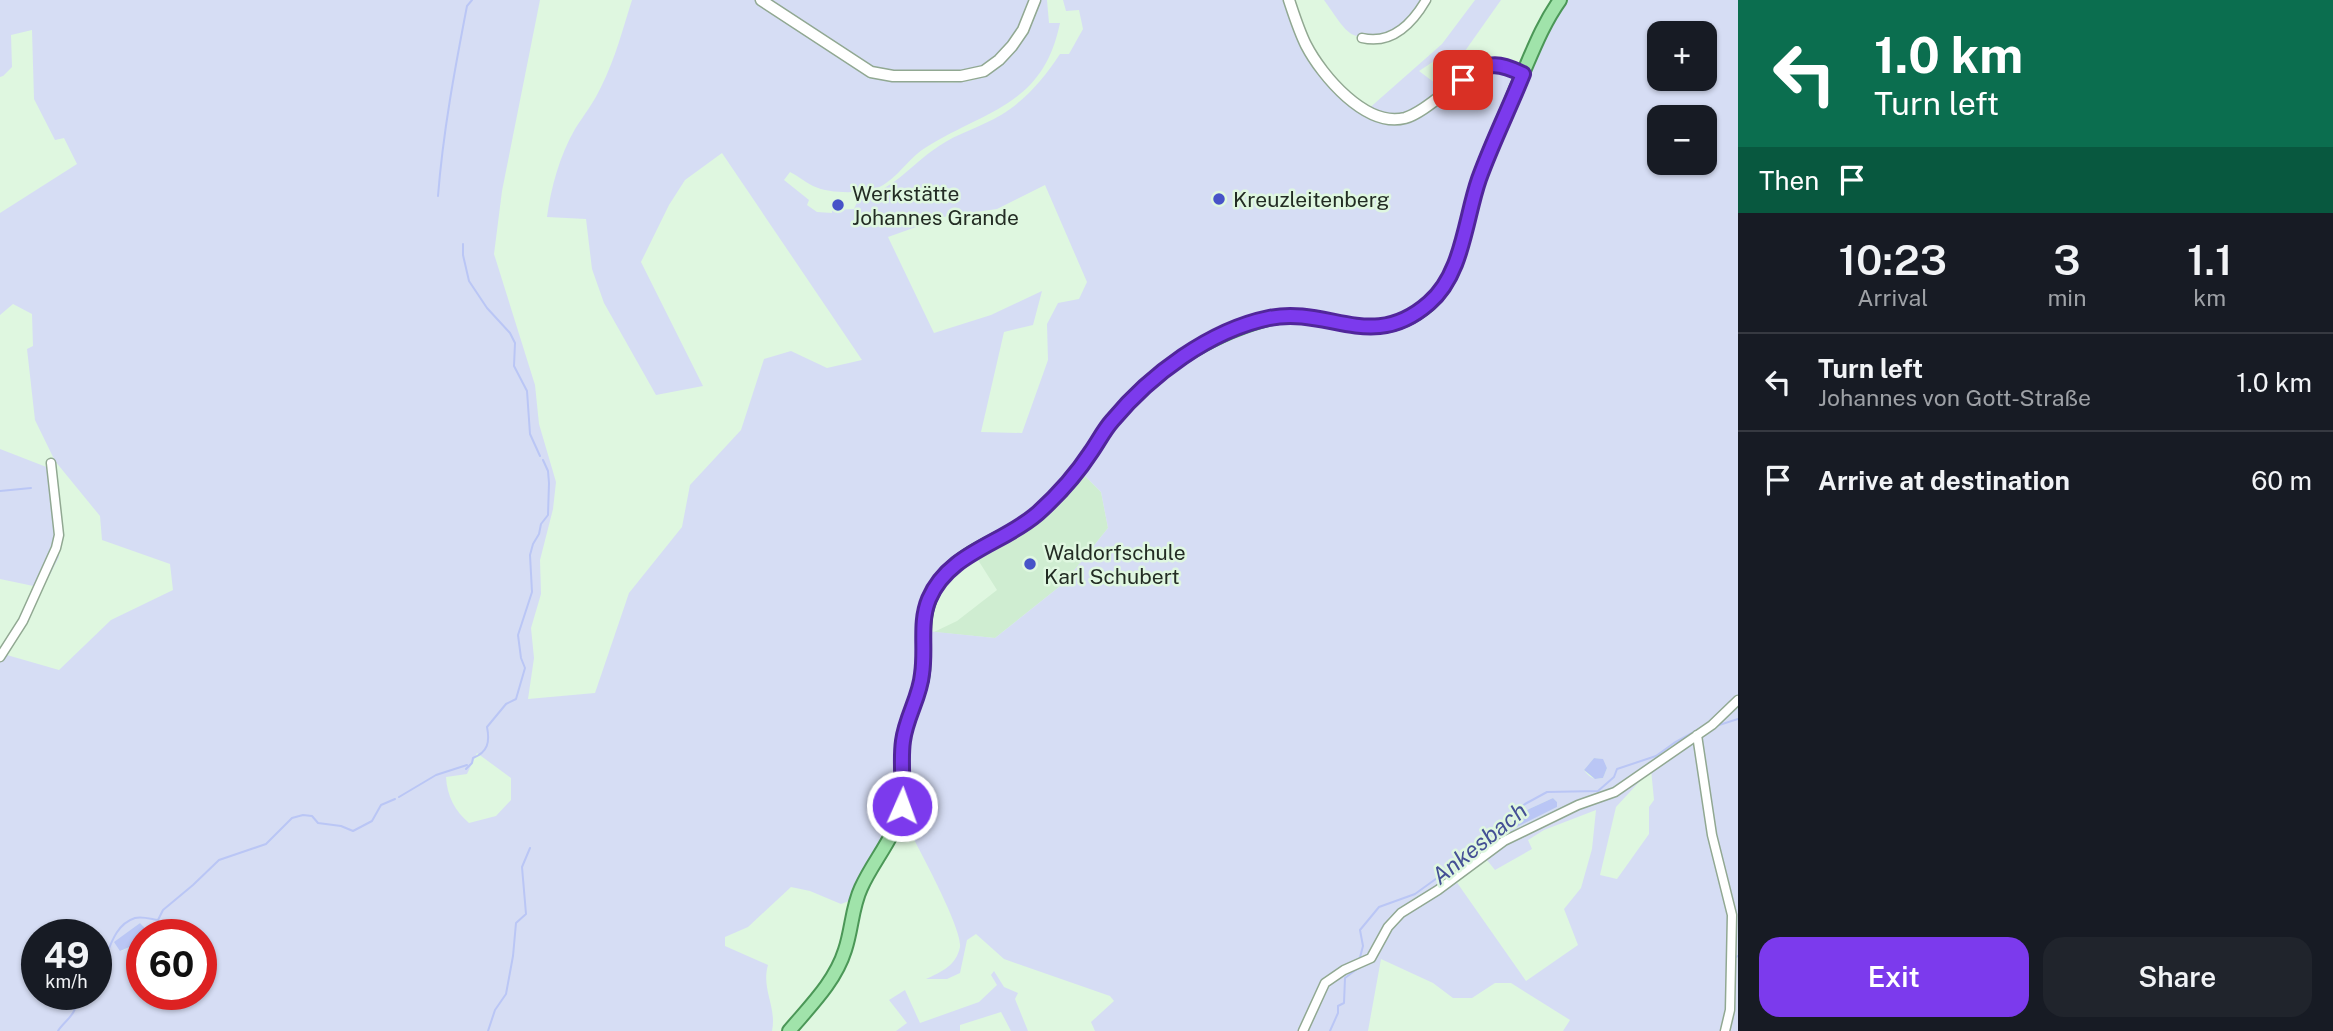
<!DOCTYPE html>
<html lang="en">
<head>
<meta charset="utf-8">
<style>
	:root { --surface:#171b24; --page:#20242c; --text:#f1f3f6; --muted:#9ea1a6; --line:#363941; --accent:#7c3aed }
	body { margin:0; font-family:"Public Sans",sans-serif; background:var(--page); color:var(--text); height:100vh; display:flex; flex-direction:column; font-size:26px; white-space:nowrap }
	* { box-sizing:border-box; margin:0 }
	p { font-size:23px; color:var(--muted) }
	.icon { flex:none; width:38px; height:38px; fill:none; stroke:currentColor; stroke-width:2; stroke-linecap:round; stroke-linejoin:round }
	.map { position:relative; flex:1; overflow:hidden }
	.side { display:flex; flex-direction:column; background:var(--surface); width:595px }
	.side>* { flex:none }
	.guide { background:#0b6e4f; color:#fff; overflow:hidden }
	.controls { position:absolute; left:1647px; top:21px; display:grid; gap:14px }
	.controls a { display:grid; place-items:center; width:70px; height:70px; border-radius:14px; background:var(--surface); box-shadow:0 2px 5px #0004; font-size:35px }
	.speed { position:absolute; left:21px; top:919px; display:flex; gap:14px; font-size:35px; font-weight:700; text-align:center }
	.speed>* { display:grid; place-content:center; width:91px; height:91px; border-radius:50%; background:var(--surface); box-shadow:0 2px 5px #0004; line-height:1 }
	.speed small { font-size:18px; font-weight:400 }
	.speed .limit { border:10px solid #d22; background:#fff; color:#111 }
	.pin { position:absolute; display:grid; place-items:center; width:60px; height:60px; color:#fff; margin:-30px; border-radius:14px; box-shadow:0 4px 10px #0006 }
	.me { position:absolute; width:77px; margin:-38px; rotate:2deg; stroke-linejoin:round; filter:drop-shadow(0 0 5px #0008) }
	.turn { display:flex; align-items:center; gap:24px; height:147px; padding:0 21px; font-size:32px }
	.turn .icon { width:91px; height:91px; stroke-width:2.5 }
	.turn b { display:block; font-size:49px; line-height:60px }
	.then { display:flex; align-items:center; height:66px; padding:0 21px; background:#0003; gap:14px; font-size:26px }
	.eta { display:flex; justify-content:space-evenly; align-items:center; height:119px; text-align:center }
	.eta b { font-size:42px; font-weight:600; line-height:49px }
	.primary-button { display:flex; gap:14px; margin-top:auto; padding:14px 21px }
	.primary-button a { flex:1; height:80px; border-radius:21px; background:var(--accent); color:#fff; font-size:28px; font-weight:600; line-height:80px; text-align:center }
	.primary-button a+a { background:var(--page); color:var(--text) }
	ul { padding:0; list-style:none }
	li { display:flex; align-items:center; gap:21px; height:98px; padding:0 21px; border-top:2px solid var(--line) }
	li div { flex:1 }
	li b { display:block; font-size:26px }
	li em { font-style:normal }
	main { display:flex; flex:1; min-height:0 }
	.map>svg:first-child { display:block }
</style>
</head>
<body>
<main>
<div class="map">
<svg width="1738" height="1031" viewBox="0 0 1738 1031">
	<rect width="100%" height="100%" fill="#dff7e0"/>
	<path fill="#cfedd1" d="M 1084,475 L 1101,492 L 1108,528 L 1064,583 L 995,638 L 934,632 L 957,621 L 997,590 L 973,552 L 1074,477 Z"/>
	<path fill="#d6ddf4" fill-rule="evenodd" d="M 0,0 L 540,0 L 502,191 L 494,254 L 535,385 L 539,424 L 556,482 L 553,509 L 540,560 L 541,594 L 531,628 L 534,658 L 528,699 L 595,693 L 629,593 L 682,527 L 690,485 L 741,430 L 764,359 L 791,351 L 827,368 L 862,360 L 722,153 L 685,180 L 669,205 L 641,262 L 703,386 L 656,395 L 604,303 L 592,269 L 586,219 L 547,217 C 551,187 560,155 575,129 C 584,115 594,102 601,87 C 616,57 622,31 632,0 L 1030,0 C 1026,16 1018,30 1008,43 C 1001,53 988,67 975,70 C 940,78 902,69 867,69 L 868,78 C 889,81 908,82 929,82 C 939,82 951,83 962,82 C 1005,78 1029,37 1041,0 L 1047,0 L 1049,23 L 1060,23 C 1043,106 987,109 925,148 C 904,161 894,187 866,191 C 850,193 828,193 813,186 C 805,182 798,176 790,172 L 784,180 L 809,200 L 807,205 L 817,212 L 832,213 L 832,210 L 854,209 L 859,198 C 899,187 907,167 939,146 C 958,133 981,127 1001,115 C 1026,100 1045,77 1060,54 L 1069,54 L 1083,29 L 1079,10 L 1066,11 L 1063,0 L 1284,0 L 1310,64 L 1337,94 L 1367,118 L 1366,111 L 1442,44 L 1475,0 L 1501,0 L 1465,51 L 1440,57 L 1419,71 L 1443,89 C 1483,67 1485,67 1527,81 L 1555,15 L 1567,0 L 1738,0 L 1738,1031 L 1563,1031 L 1570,1020 L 1511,983 L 1495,983 L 1472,998 L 1453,998 L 1433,983 L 1381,959 L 1368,1031 L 1095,1031 L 1091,1022 L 1114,1001 L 1110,996 L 1004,959 L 976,934 L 967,940 L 960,973 L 947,979 L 926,979 C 941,972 956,966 960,947 C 963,929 917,846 907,826 L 901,829 L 874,871 L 862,896 L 841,904 L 810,891 L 791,887 L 748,927 L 725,937 L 725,946 L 768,965 C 761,989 777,1007 772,1031 L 0,1031 L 0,653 L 59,670 L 111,620 L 173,590 L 170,564 L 102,540 L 100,516 L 55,461 L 35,420 L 27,349 L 33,346 L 32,314 L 13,304 L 0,315 L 0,213 L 77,164 L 64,138 L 55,140 L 34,99 L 32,30 L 11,35 L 12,67 L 3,76 L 0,77 ZM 1659,33 L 1704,33 L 1704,79 L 1659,79 ZM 1659,117 L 1704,117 L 1704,163 L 1659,163 ZM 1045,185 L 1087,282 L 1079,299 L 1058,303 L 1047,324 L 1048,360 L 1022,433 L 981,432 L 1004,332 L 1033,325 L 1042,291 L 991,315 L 934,333 L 888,237 L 947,216 L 997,209 ZM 1106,431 L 1084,475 L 1101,492 L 1108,528 L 1064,583 L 995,638 L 917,630 L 926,589 L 945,565 L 1002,538 L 1035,516 L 1074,477 ZM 1700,737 L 1713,827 L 1732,895 L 1735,925 L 1731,926 L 1726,894 L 1710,834 L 1695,739 ZM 477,753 L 511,778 L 511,800 L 496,816 L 469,823 C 455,811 447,796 446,777 L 467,774 ZM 1594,758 L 1602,759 L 1607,768 L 1603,778 C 1594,780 1590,778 1584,770 ZM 1651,769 L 1654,800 L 1649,807 L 1649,834 L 1617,879 L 1600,875 L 1616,807 ZM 1553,798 L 1557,802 L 1557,807 L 1511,830 L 1507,827 L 1529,809 ZM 1596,810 L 1592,849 L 1581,888 L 1564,909 L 1578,945 L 1526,981 L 1451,874 L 1482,854 L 1495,870 L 1532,849 L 1528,840 L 1544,830 ZM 140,923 L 151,934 L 201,934 L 201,994 L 142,994 L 142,942 L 121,951 L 115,942 ZM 37,934 L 96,934 L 96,994 L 37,994 Z
		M 1324,0 L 1426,0 L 1398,32 C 1348,41 1353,41 1324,0 Z
		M 0,449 L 49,468 L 59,557 L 43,588 L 0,579 Z
		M 994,971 L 1004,987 L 1018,993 L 1015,999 L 1028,1031 L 1011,1031 L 1001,1012 L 960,1025 L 960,1031 L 896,1031 L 907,1023 L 889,1000 L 905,990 L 920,1023 L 979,1002 L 997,985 L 991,975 Z"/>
	<path fill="#bac6f5" d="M 1594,758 L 1603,759 L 1607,768 L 1603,778 L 1595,779 L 1584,770 Z
		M 1553,798 L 1557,802 L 1557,807 L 1511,830 L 1507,827 L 1529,809 Z
		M 140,923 L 151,934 L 142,934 L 142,942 L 120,951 L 114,942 Z"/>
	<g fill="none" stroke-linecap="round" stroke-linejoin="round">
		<path stroke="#bac6f5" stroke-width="2" d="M 438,196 C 443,132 455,68 467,6 L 472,0
			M 463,244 L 463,255 L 469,281 L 487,308 L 510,333 L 515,343 L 514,366 L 527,391 L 530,434 L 540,456
			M 0,491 L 31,488
			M 1716,726 L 1738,719
			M 466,769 L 472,763 L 473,758 C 488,752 490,742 487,727 L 506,704 L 516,699 L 525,668 L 521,658 L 518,635 L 532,592 L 530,555 L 533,544 L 539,534 L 541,524 L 548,515 L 549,483 L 548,471 L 543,460
			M 399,797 L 436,775 L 467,765
			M 1736,957 L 1738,956
			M 1359,961 L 1363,946 L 1360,930 L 1379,907 L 1415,894 L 1480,847 L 1514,812 L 1525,804 L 1547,792 L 1598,791 L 1614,777 L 1617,769 L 1656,756 L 1674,743 L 1703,727
			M 96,977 C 109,958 110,926 135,918 C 142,916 151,919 158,920 L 163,910 L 193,885 L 219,860 L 266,844 L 292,818 L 303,815 L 312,816 L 318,823 L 341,826 L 353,831 L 372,821 L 381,805 L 395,799
			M 58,1031 C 62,1024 71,1018 74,1011 C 78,1004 78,1000 83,994
			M 488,1031 L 495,1010 L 506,994 L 513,956 L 516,923 L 526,914 L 522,867 L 530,848
			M 1330,1031 L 1338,1013 L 1338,1006 L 1344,1003 L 1345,978 L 1357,969"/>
		<g stroke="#91a892" stroke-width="11">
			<path id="minor" d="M 1362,38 C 1392,45 1412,24 1426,0
				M 0,657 L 23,621 L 56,548 L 59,535 L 51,463
				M 1697,735 L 1712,835 L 1732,915 L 1730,1010 L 1725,1031
				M 1303,1031 L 1325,983 L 1344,970 L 1371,958 L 1388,927 L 1401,913 L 1438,890 L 1504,841 L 1578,805 L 1615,792 L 1712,725 L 1738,700"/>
		</g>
		<g stroke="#91a892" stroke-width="13">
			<path id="tertiary" d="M 761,0 L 871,72 L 893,76 L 961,76 L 984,71 L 999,60 L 1012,46 L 1023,30 L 1035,0
				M 1289,0 C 1294,15 1299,31 1306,45 C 1322,76 1366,128 1405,118 C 1433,110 1475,58 1503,65 C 1510,67 1517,71 1523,74"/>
		</g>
		<g stroke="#4b9757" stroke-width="16">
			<path id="primary" d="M 789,1031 C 810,1006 835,982 845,950 C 852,929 852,907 861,888 C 874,859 896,837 902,805 C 906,784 900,762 903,741 C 906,717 920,697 923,673 C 926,637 917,610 942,578 C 965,548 1007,539 1036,515 C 1056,497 1073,478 1088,457 C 1096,445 1103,432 1112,421 C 1149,374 1206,336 1264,320 C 1324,302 1369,354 1428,305 C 1462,276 1465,222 1478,182 C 1488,150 1504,120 1516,89 C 1530,59 1540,28 1560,0"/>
		</g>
		<use href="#minor" stroke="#fff" stroke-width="8"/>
		<use href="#tertiary" stroke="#fff" stroke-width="10"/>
		<use href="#primary" stroke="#a0e3aa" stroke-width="12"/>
	</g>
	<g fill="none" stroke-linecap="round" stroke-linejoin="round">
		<g stroke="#51269a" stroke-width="18">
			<path id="route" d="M 902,806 C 904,784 900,762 903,741 C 906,717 920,697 922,674 C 926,648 919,623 929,599 C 949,552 1003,544 1038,513 C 1058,495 1076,475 1091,452 C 1098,442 1104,430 1112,421 C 1150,375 1210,330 1269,318 C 1329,306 1372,353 1429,303 C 1463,274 1465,219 1479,179 C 1492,143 1509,109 1523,74 C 1495,61 1489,62 1463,80"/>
		</g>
		<use href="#route" stroke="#7c3aed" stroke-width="12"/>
	</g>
	<g fill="#4753c8" stroke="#dff7e0" stroke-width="2.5">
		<circle cx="1219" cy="199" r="7"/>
		<circle cx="838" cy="205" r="7"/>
		<circle cx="1030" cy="564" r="7"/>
	</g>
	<g text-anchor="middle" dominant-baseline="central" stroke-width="5" stroke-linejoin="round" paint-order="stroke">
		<g font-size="21" fill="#232c24" stroke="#dff7e0" text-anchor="start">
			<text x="852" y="193">Werkstätte<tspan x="852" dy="24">Johannes Grande</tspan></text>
			<text x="1233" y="199">Kreuzleitenberg</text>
			<text x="1044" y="552">Waldorfschule<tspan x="1044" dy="24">Karl Schubert</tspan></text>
		</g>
		<g font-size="23" font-style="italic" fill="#445095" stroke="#dff7e0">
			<text transform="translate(1479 843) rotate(-39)">Ankesbach</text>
		</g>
	</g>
</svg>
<div class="controls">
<a>+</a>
<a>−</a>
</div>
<div class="speed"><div>49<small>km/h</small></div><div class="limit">60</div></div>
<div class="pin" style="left:1463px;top:80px;background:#d93025"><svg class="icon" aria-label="arrive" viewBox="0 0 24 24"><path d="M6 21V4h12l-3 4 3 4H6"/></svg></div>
<svg class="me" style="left:902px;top:806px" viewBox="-20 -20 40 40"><circle r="17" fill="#7c3aed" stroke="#fff" stroke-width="3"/><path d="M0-11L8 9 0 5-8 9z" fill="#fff"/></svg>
</div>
<section class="side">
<div class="guide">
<div class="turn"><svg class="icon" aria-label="left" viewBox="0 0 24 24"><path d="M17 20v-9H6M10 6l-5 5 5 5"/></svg><div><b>1.0 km</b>Turn left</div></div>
<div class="then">Then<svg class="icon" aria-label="arrive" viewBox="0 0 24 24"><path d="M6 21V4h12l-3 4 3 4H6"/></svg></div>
</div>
<div class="eta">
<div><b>10:23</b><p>Arrival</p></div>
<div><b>3</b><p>min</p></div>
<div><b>1.1</b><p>km</p></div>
</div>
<ul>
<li><svg class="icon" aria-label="left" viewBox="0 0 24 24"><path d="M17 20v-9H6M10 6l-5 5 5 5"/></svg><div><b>Turn left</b><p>Johannes von Gott-Straße</p></div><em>1.0 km</em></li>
<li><svg class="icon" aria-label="arrive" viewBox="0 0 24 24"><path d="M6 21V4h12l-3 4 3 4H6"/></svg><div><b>Arrive at destination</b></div><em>60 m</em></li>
</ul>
<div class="primary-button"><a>Exit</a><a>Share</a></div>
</section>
</main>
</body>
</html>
